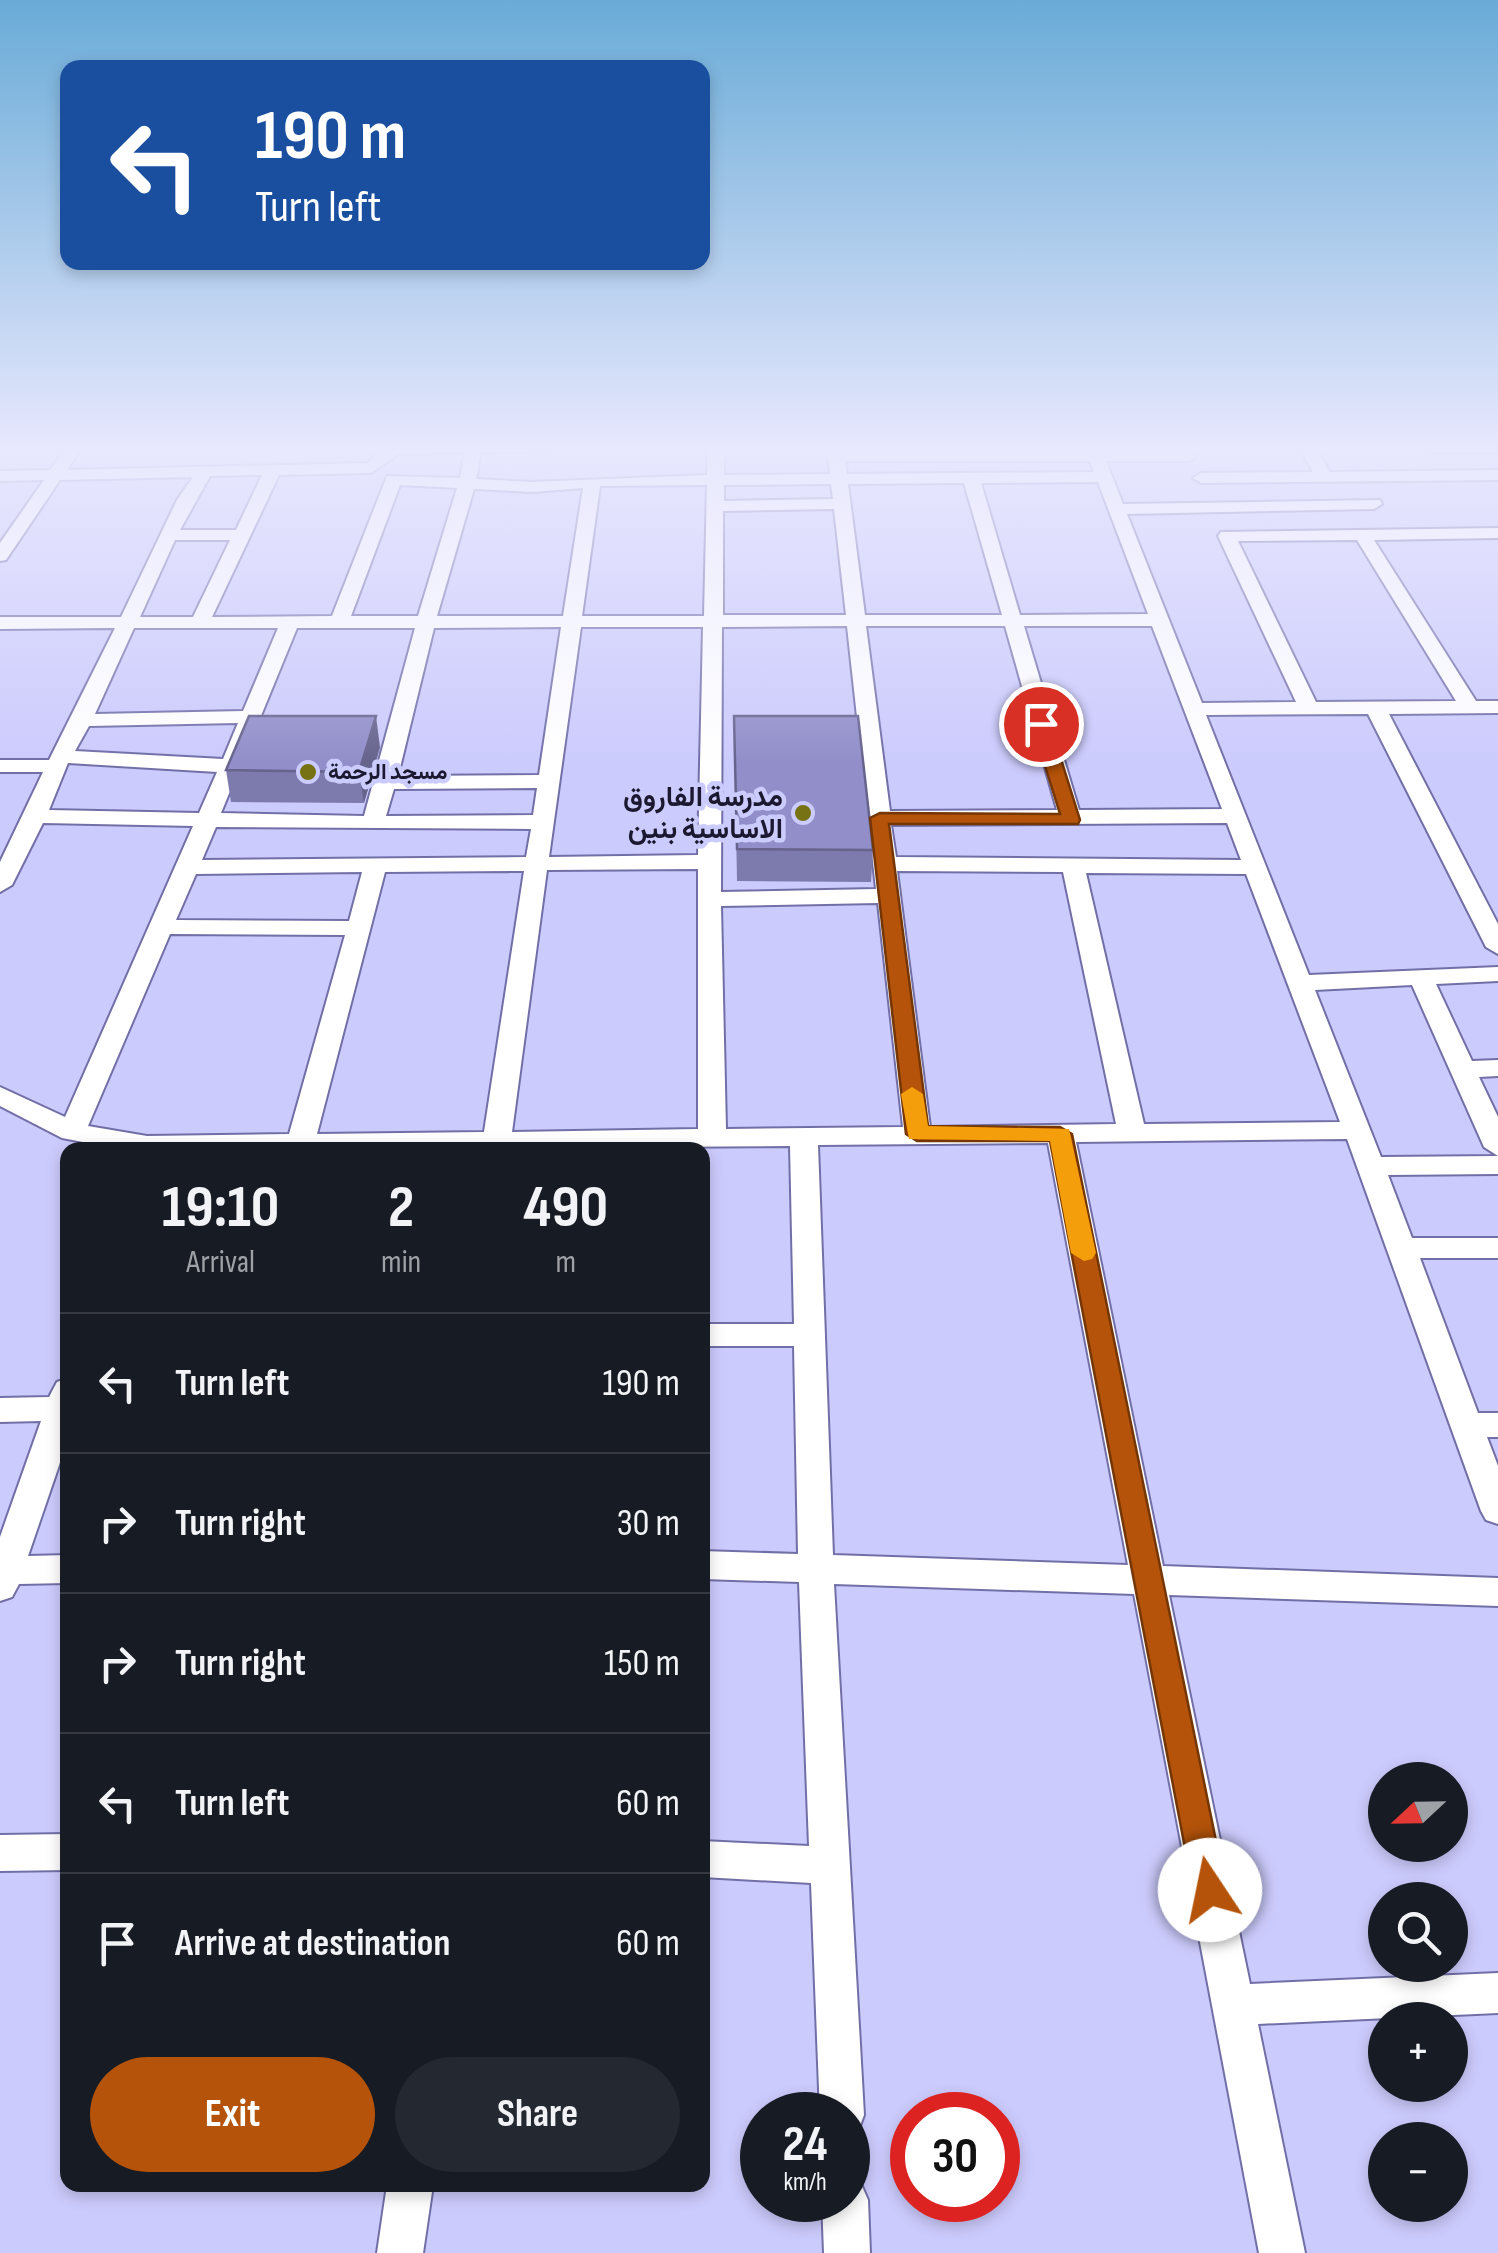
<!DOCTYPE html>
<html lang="en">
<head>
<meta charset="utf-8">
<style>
	:root { --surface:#171b24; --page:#242831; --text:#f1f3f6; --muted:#9ea1a6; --line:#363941; --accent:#b45309 }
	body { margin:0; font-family:"Sofia Sans Condensed",Vazirmatn,sans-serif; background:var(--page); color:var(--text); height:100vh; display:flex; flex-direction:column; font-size:38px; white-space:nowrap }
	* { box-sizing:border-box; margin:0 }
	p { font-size:32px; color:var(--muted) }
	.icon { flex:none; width:55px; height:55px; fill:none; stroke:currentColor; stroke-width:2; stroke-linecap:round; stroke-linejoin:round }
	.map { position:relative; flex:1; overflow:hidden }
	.panel { position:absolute; left:60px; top:1142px; width:650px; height:1050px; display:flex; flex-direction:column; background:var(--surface); border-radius:20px; box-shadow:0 5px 15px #0003 }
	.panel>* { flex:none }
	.guide { position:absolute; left:60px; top:60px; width:650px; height:210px; border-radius:20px; box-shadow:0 5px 15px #0003; background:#1a4fa0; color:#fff; overflow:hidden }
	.needle { width:65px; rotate:248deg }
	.tools { position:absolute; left:1368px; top:1762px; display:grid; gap:20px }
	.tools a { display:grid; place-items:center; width:100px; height:100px; border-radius:50%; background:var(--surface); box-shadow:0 5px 15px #0003; font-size:50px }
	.speed { position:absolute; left:740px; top:2092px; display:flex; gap:20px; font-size:50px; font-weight:700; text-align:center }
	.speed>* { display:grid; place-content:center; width:130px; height:130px; border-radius:50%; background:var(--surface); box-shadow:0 5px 15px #0003; line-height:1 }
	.speed small { font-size:25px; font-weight:400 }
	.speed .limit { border:15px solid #d22; background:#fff; color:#111 }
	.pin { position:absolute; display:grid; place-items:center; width:85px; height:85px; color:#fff; margin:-42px; border:5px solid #fff; border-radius:50%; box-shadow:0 2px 10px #0007 }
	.me { position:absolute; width:110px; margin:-55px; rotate:349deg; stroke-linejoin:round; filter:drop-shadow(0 0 8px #0008) }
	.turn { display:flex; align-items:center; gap:35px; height:210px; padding:0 30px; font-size:45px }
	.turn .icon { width:130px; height:130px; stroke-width:2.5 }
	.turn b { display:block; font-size:70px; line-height:85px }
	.eta { display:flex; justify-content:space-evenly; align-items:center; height:170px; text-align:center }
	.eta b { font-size:60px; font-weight:700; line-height:70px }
	.cta { display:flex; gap:20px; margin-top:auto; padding:20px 30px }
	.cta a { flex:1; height:115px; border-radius:60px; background:var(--accent); color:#fff; font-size:40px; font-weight:700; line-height:115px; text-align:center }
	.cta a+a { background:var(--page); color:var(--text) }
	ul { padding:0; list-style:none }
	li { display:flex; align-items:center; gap:30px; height:140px; padding:0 30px; border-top:2px solid var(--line) }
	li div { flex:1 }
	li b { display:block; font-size:38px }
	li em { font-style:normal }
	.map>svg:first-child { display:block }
</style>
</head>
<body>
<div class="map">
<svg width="1498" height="2253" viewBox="0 0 1498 2253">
	<rect width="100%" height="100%" fill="#cccbfd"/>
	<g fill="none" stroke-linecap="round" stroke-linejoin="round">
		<g stroke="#726fa7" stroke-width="4">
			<path id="minor" d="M 67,446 L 83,446 L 67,470 L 367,463 L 388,446 L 556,446 L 548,451 L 481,452 L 476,479 L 532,482 L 707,475 L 708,446 L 724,446 L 724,475 L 830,474 L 827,446 L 843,446 L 844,451 L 1086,451 L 1084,446 L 1100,446 L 1102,451 L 1189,451 L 1197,456 L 1189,461 L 1106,461 L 1123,504 L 1380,500 L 1382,504 L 1374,509 L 1127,514 L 1202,703 L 1296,702 L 1218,536 L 1221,532 L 1498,528 L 1498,538 L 1374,540 L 1476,701 L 1498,701 L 1498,713 L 1389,714 L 1498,924 L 1498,954 L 1486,947 L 1368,714 L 1206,715 L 1309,975 L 1498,967 L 1498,981 L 1436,984 L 1472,1061 L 1498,1060 L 1498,1076 L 1479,1077 L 1498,1117 L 1498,1156 L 1484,1147 L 1412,985 L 1315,990 L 1381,1157 L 1498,1156 L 1498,1174 L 1388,1175 L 1412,1238 L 1498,1238 L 1498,1258 L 1420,1258 L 1478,1413 L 1498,1413 L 1498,1437 L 1487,1437 L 1498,1466 L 1498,1524 L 1486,1520 L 1481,1511 L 1347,1139 L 1076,1142 L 1163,1566 L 1498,1578 L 1498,1606 L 1169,1595 L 1250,1984 L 1498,1973 L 1498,2013 L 1258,2024 L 1305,2253 L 1259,2253 L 1134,1594 L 834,1584 L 864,2115 L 858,2131 L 848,2135 L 848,2115 L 820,2115 L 811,1883 L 702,1877 L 702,1841 L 809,1846 L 799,1582 L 702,1579 L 702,1551 L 798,1554 L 794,1346 L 702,1346 L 702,1324 L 794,1324 L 790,1146 L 125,1150 L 62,1138 L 0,1106 L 0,1087 L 65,1117 L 193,826 L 43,823 L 12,885 L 0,892 L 0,862 L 43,772 L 0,772 L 0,760 L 49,760 L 115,628 L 0,629 L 0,617 L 121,617 L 177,500 L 193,477 L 60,480 L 6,560 L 0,561 L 0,543 L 44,480 L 0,481 L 0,471 L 50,470 ZM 465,452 L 460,478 L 387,476 L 332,616 L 212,617 L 279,475 L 371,473 L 398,454 ZM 845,461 L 1090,461 L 1094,472 L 847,474 ZM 262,475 L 236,530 L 180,530 L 210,476 ZM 1098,482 L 1148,614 L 1020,615 L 981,483 ZM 964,483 L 1002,615 L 865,615 L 848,484 ZM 831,484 L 833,499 L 724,501 L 724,485 ZM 400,485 L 457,488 L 418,616 L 351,616 ZM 707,485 L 704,616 L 582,616 L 600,486 ZM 583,488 L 563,616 L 437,616 L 474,489 L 532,492 ZM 834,509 L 846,615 L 723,615 L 723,511 ZM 175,540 L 230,540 L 193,617 L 140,617 ZM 1357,540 L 1456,701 L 1316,702 L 1238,541 ZM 847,626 L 876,889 L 721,892 L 722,627 ZM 866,626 L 1005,626 L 1057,810 L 890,811 ZM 1024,626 L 1152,626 L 1222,809 L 1079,810 ZM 561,627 L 539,775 L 398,776 L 434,628 ZM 581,627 L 703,627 L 698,855 L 549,857 ZM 134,628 L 278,628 L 243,711 L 95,714 ZM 297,628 L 415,628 L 364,816 L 221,813 ZM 238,723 L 223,759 L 75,751 L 89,726 ZM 68,763 L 217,772 L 199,813 L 49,810 ZM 537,788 L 533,815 L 386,816 L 394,789 ZM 1227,823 L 1241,860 L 896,857 L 891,825 ZM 216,827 L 531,829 L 526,857 L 202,860 ZM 698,869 L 698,1129 L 512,1132 L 547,870 ZM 524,871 L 484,1132 L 317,1134 L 385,872 ZM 897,871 L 1063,872 L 1116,1124 L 930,1127 ZM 362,872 L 349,921 L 176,920 L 196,874 ZM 1086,873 L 1246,874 L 1340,1122 L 1144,1124 ZM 878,903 L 903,1127 L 726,1129 L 721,906 ZM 170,934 L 345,935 L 289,1134 L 147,1136 L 88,1126 ZM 1048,1143 L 1128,1565 L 833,1555 L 818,1145 Z
				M 1298,446 L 1314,446 L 1330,472 L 1498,470 L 1498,480 L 1201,483 L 1193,478 L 1201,473 L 1313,472 Z
				M 1498,446 L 1498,452 L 1429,452 L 1421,447 Z
				M 68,1378 L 68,1439 L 28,1556 L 68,1555 L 68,1583 L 19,1584 L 12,1597 L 0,1601 L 0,1537 L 41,1421 L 0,1422 L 0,1398 L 49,1397 L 57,1382 Z
				M 68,1834 L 68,1870 L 0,1871 L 0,1835 Z
				M 848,2178 L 861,2184 L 868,2200 L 870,2253 L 824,2253 L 822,2200 L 848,2200 Z
				M 387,2185 L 433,2185 L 423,2253 L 377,2253 Z"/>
		</g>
		<use href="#minor" fill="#fff" fill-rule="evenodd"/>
	</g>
	<path fill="#7d7aad" d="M 734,716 L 873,850 L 871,882 L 737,881 Z
		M 380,747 L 364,803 L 231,802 L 226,770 Z"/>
	<path fill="#66638d" d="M 376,716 L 380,747 L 364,803 L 359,772 Z"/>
	<path fill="#918ec9" stroke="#66638d" stroke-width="2.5" d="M 249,716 L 376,716 L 359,772 L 226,770 Z
		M 734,716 L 858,716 L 873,850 L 737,849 Z"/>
	<linearGradient id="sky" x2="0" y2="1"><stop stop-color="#69abd7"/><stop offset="0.59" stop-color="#e8e8fe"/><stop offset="1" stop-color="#e8e8fe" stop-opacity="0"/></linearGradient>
	<rect width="1498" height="762" fill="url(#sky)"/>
	<path fill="#b45309" stroke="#753606" stroke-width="2.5" d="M 1041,719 L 1050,724 L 1080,820 L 1078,824 L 889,824 L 928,1126 L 1060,1127 L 1072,1134 L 1226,1890 L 1221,1900 L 1210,1905 L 1198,1900 L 1193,1890 L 1050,1141 L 917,1141 L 906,1134 L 870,818 L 880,813 L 1060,814 L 1032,724 Z"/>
	<path fill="#f59e0b" d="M 912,1087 L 923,1094 L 928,1126 L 1069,1129 L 1096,1253 L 1092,1259 L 1084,1261 L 1071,1253 L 1050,1141 L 909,1139 L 901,1094 Z"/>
	<g fill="#777214" stroke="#cccbfd" stroke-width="4">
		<circle cx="308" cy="772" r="10"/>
		<circle cx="803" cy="813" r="10"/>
	</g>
	<g text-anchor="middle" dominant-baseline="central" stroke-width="9" stroke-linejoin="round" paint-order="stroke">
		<g font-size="22" font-weight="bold" fill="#1b1930" stroke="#cccbfd" text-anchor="start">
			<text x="328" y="772">مسجد الرحمة</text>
		</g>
		<g font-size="28" font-weight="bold" fill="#1b1930" stroke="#cccbfd" text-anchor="end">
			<text x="783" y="797">مدرسة الفاروق<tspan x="783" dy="32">الاساسية بنين</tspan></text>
		</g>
	</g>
</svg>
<div class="tools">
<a><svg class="needle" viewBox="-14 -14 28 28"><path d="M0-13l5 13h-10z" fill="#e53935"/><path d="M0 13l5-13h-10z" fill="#9ea1a6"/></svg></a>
<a><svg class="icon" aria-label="search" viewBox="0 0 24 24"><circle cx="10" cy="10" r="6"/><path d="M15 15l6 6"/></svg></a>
<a>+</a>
<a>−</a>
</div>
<div class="speed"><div>24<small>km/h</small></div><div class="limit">30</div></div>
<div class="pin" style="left:1041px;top:724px;background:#d93025"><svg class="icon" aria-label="arrive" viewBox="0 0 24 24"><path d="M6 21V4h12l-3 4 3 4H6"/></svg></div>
<svg class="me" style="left:1210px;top:1890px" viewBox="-20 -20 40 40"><circle r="19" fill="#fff"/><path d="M0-13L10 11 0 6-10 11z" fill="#b45309"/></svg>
<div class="guide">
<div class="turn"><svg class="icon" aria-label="left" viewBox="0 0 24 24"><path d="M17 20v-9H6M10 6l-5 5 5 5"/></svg><div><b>190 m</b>Turn left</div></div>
</div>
<section class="panel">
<div class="eta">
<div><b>19:10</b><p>Arrival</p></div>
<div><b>2</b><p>min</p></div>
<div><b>490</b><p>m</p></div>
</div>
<ul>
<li><svg class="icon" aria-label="left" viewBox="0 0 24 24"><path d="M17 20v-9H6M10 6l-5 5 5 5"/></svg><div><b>Turn left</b></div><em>190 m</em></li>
<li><svg class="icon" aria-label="right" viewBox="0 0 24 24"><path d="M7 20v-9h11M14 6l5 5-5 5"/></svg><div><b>Turn right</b></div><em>30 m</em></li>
<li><svg class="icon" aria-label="right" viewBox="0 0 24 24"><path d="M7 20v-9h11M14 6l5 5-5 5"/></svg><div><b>Turn right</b></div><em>150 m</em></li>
<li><svg class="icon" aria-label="left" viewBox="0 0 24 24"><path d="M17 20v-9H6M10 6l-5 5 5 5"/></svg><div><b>Turn left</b></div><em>60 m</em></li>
<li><svg class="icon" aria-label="arrive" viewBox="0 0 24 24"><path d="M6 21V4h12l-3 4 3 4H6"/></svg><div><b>Arrive at destination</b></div><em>60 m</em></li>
</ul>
<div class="cta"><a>Exit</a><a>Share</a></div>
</section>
</div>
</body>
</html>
